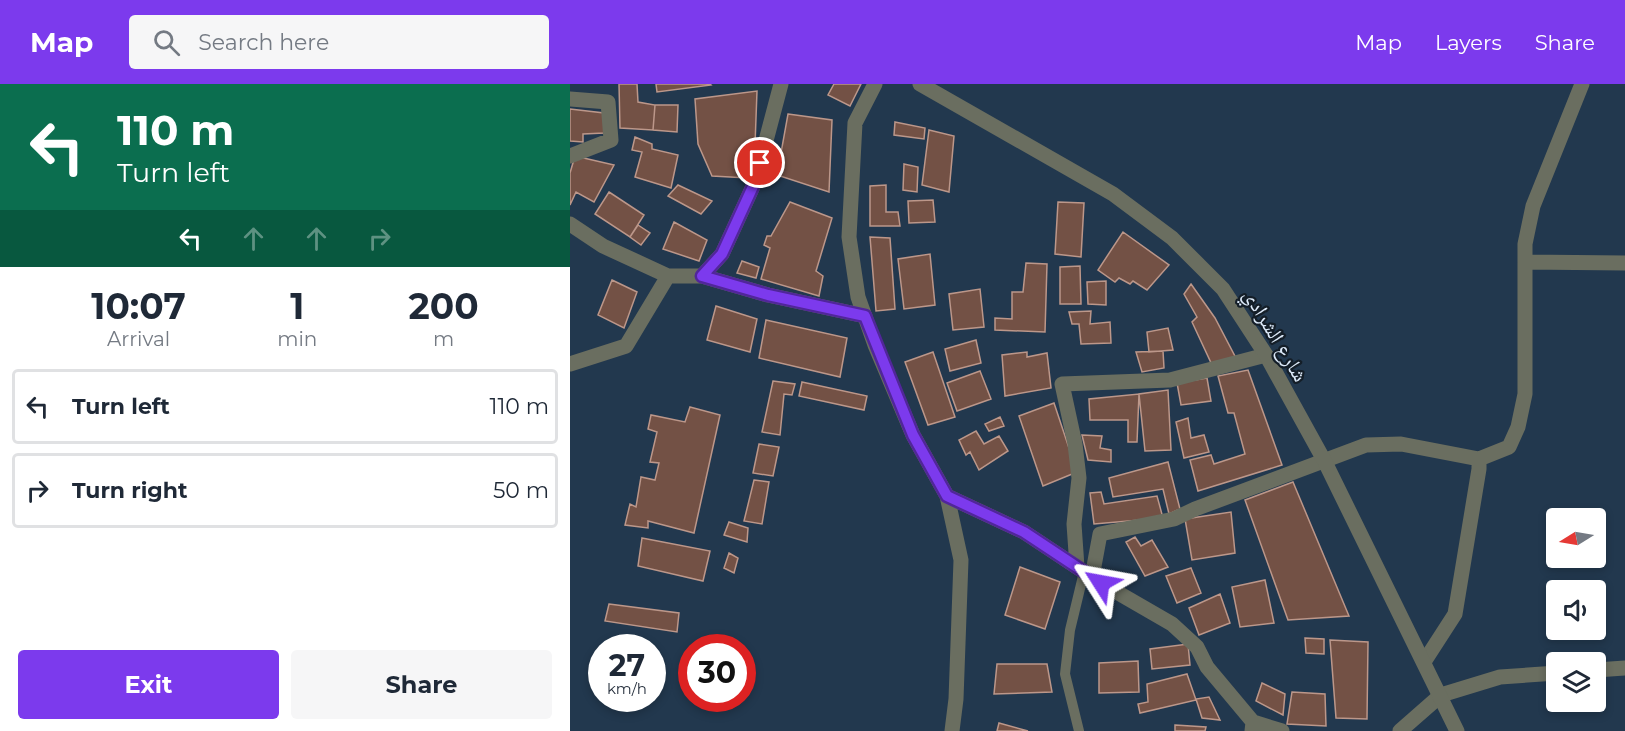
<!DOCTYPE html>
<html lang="en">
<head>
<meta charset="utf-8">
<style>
	:root { --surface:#fff; --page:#f6f6f7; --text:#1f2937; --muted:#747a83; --line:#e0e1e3; --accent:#7c3aed }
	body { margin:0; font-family:Montserrat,"Noto Naskh Arabic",sans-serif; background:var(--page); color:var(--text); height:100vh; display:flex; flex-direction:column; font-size:22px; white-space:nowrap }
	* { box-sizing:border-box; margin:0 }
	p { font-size:20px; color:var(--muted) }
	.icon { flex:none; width:33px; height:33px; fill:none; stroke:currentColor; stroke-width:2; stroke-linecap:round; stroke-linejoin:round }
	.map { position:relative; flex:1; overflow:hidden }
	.sheet { display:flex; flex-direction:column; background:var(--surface); width:570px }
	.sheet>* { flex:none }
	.top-card { background:#0b6e4f; color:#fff; overflow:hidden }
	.needle { width:39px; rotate:259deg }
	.buttons { position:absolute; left:976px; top:424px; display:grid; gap:12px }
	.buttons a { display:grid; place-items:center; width:60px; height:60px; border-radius:6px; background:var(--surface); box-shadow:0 3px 9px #0003; font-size:30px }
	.speed { position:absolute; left:18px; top:550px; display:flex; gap:12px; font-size:30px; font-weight:700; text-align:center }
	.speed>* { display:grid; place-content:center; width:78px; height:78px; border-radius:50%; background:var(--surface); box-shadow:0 3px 9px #0003; line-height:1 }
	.speed small { font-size:15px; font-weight:400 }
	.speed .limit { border:9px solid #d22; background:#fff; color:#111 }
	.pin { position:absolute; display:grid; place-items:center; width:51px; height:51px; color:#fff; margin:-26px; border:3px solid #fff; border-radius:50%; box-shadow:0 2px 6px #0007 }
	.me { position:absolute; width:66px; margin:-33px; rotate:304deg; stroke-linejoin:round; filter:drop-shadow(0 0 4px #0008) }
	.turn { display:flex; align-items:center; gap:21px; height:126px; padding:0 18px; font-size:27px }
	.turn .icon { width:78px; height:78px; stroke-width:2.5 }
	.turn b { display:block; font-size:42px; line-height:51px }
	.lanes { display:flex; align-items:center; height:57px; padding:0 18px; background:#0003; justify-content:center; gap:30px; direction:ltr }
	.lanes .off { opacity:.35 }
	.eta { display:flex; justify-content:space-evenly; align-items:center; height:102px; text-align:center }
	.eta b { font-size:36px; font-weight:700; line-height:42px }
	.button { display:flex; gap:12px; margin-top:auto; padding:12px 18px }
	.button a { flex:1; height:69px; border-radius:6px; background:var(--accent); color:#fff; font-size:24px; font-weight:700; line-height:69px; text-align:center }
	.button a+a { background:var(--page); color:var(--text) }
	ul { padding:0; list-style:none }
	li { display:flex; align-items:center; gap:18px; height:75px; margin:0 12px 9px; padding:0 6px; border:3px solid var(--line); border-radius:6px }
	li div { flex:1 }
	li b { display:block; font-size:22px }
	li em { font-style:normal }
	header { display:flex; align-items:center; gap:36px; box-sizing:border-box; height:84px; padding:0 30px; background:var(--accent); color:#fff }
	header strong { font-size:28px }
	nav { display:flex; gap:33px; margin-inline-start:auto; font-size:21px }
	.search { width:420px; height:54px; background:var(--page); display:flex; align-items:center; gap:15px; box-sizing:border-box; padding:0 21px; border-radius:6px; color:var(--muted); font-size:22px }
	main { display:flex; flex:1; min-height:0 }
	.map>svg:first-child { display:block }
</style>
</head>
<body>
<header>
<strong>Map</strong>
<div class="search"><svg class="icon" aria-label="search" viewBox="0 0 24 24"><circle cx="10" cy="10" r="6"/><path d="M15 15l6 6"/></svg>Search here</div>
<nav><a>Map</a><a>Layers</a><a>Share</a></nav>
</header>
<main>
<section class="sheet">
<div class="top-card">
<div class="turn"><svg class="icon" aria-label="left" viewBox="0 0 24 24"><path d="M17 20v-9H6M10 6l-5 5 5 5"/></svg><div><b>110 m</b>Turn left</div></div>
<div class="lanes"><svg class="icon" aria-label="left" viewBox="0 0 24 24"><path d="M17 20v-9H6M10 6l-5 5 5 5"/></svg><svg class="icon off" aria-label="ahead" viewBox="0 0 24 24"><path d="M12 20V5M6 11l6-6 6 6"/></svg><svg class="icon off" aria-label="ahead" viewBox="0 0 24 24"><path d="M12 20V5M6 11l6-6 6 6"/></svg><svg class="icon off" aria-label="right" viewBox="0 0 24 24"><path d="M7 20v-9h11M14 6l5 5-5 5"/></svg></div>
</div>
<div class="eta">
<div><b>10:07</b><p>Arrival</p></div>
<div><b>1</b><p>min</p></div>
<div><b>200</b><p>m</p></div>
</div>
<ul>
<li><svg class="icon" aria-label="left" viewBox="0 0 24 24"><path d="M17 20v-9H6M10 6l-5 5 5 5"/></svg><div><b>Turn left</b></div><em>110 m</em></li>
<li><svg class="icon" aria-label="right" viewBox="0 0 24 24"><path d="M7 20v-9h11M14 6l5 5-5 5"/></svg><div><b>Turn right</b></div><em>50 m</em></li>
</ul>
<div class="button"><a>Exit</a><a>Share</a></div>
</section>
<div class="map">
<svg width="1055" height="647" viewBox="0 0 1055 647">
	<rect width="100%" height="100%" fill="#22384e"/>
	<path fill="#735145" stroke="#bc978a" stroke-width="1.5" d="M 49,0 L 67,0 L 68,18 L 85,21 L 83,46 L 50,44 Z
		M 86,0 L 140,0 L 141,1 L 87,8 Z
		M 264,0 L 291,0 L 280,22 L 258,11 Z
		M 187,7 L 185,61 L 178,94 L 142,92 L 128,60 L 125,15 Z
		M 85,21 L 108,21 L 107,48 L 83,46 Z
		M 0,25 L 34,29 L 34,49 L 13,50 L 13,58 L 0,57 Z
		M 218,30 L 262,36 L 259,108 L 207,91 Z
		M 325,38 L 355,44 L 354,55 L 324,51 Z
		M 359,46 L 384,52 L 379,108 L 352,101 Z
		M 65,53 L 82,60 L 82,65 L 108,71 L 101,104 L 65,93 L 72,68 L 62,66 Z
		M 5,72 L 44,81 L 24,118 L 6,108 L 0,121 L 0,89 Z
		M 334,80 L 348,83 L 347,108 L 333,106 Z
		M 108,101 L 142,117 L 131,130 L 98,112 Z
		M 316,101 L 316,128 L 328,128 L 330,142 L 300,142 L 300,102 Z
		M 39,108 L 74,131 L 60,153 L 25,130 Z
		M 363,116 L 365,138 L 339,139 L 338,117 Z
		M 220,118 L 262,134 L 246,187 L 253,192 L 249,212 L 191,195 L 200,164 L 194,161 L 197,152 L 201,152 Z
		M 488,118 L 514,119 L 511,173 L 485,170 Z
		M 104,138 L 137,156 L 129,177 L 93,165 Z
		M 68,141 L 80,149 L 71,161 L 60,153 Z
		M 553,148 L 599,181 L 577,206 L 563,197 L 560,200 L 549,194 L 545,198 L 528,186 Z
		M 300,153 L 320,154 L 325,225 L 306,227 Z
		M 360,170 L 365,221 L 334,225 L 328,175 Z
		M 172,177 L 189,183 L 186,194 L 167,189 Z
		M 456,179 L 477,180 L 475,248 L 425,246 L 425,234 L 442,235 L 442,208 L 453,208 Z
		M 510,182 L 511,220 L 490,220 L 490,183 Z
		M 42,196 L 67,208 L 54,244 L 28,231 Z
		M 536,197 L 536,221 L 518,220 L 517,198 Z
		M 621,200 L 645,234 L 667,276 L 643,283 L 622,238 L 627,233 L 614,210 Z
		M 410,205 L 414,243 L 383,246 L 379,210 Z
		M 146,222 L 187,235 L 180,268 L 137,256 Z
		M 521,227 L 520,240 L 540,238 L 541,259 L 511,260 L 509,240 L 502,240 L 499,228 Z
		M 196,236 L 277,254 L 270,293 L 189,274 Z
		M 598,244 L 603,266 L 579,268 L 577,248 Z
		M 406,256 L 411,279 L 380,287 L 375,265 Z
		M 593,267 L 594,284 L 572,288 L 566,268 Z
		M 363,268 L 385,333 L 358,341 L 335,278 Z
		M 457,268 L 457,273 L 477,269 L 481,304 L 435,312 L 432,271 Z
		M 678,286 L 712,381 L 628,407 L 620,376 L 641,371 L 644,380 L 675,370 L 664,329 L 658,329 L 648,292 Z
		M 410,287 L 421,315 L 387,327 L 377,299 Z
		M 637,294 L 641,317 L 611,321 L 607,299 Z
		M 203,297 L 225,300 L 222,311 L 214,310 L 210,351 L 192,348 Z
		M 232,298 L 297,312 L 294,326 L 229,312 Z
		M 598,306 L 601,366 L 575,367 L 569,310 Z
		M 569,310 L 567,358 L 558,358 L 558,336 L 520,336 L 519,315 Z
		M 484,319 L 507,388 L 473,402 L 449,332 Z
		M 120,323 L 150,331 L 124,449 L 78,437 L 78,444 L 55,441 L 60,420 L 66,423 L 71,393 L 85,396 L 89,379 L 80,378 L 87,348 L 78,345 L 81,331 L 115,338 Z
		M 430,333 L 434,342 L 419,347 L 415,340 Z
		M 618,334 L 621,354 L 634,351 L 639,368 L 614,374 L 606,338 Z
		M 406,347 L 414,360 L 429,352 L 438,367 L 409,386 L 400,368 L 396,371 L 389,356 Z
		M 512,351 L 532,352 L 530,364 L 541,366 L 541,378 L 518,376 Z
		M 189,360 L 209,363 L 203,392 L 183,389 Z
		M 598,378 L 610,425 L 599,430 L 593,405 L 543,413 L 539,394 Z
		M 184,396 L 199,398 L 192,440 L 174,437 Z
		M 723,398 L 779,532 L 718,536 L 675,416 Z
		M 531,408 L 534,420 L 587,412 L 593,434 L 524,440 L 520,409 Z
		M 661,428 L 665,469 L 622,476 L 615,435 Z
		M 159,438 L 178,444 L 177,458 L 154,451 Z
		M 565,453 L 571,462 L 582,456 L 598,483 L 575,492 L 556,458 Z
		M 72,454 L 140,467 L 133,497 L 68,482 Z
		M 159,469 L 168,474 L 164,489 L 154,484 Z
		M 450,483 L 490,498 L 475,545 L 435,531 Z
		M 621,484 L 631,509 L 607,519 L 596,492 Z
		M 695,496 L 704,539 L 670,543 L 662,503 Z
		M 650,510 L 660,539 L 629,551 L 619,524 Z
		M 39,520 L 109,529 L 107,548 L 35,537 Z
		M 735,554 L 754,555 L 754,570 L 736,569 Z
		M 760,556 L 798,558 L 797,635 L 766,634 Z
		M 618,560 L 620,581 L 582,585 L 580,565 Z
		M 568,577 L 569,608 L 529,609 L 529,579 Z
		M 427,580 L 477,580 L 482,608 L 424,610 Z
		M 617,590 L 626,616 L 570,629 L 568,620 L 578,618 L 577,600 Z
		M 692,599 L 715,610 L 713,631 L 686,617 Z
		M 722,608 L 755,610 L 756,642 L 717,640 Z
		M 639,613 L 650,636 L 632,634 L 626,615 Z
		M 429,639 L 458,647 L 427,647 Z
		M 605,641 L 636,643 L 635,647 L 605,647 Z"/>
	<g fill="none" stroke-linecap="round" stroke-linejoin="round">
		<path stroke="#6a6e60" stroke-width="10" d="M 509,647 L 495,590 L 500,546 L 514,488"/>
		<path stroke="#6a6e60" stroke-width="15" d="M 211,0 L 185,98 L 152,170 L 132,192 L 198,211 L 295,232
			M 305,0 L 285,39 L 279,153 L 288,213 L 305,261 L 343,351 L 377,412 L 391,476 L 386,615 L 382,647
			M 0,15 L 38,18 L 41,56 L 0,72
			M 0,140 L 33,162 L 98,192 L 132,192
			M 955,178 L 1055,179
			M 0,280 L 56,262 L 98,192
			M 377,412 L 454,448 L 531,499 L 602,540 L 627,563 L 637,583 L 683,638 L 682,647
			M 507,483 L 504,440 L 509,394 L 505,360 L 492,300 L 600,296 L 696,271
			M 522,493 L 530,450 L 604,435 L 625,425 L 796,361 L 831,360 L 909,375 L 939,363 L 948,343 L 955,310 L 955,160 L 963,122 L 1012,0
			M 854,578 L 885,530 L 909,385 L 909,375
			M 1026,586 L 1055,584
			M 683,638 L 712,647
			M 830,647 L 871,611 L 930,593 L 987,589"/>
		<path stroke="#6a6e60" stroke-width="15" d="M 350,0 L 543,110 L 602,154 L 653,205 L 696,271 L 755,378 L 887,647"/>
	</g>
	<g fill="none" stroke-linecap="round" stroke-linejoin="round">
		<g stroke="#51269a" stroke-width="15">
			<path id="route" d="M 190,79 L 185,98 L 152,170 L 132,192 L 198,211 L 295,232 L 343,351 L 377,412 L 454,448 L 531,499"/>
		</g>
		<use href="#route" stroke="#7c3aed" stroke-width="10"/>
	</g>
	<g text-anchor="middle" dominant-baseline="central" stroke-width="4.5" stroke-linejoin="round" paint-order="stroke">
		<g font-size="21" fill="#ddeaf9" stroke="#141e28">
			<text transform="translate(706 251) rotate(59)">شارع الشرادي</text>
		</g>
	</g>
</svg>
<div class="buttons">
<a><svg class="needle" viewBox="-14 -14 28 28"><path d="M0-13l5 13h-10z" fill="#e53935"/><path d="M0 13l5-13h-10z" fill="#747a83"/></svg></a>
<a><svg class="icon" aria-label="sound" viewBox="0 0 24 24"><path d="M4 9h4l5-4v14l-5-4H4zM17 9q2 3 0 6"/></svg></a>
<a><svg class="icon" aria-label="layers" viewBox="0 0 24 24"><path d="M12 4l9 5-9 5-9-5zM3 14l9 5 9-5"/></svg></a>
</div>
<div class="speed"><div>27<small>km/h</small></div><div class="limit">30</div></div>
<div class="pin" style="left:190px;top:79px;background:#d93025"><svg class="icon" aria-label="arrive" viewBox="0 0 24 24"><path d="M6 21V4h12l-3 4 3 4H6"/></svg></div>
<svg class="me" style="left:531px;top:499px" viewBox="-20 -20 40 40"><path d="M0-17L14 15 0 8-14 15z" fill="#7c3aed" stroke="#fff" stroke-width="4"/></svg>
</div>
</main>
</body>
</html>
